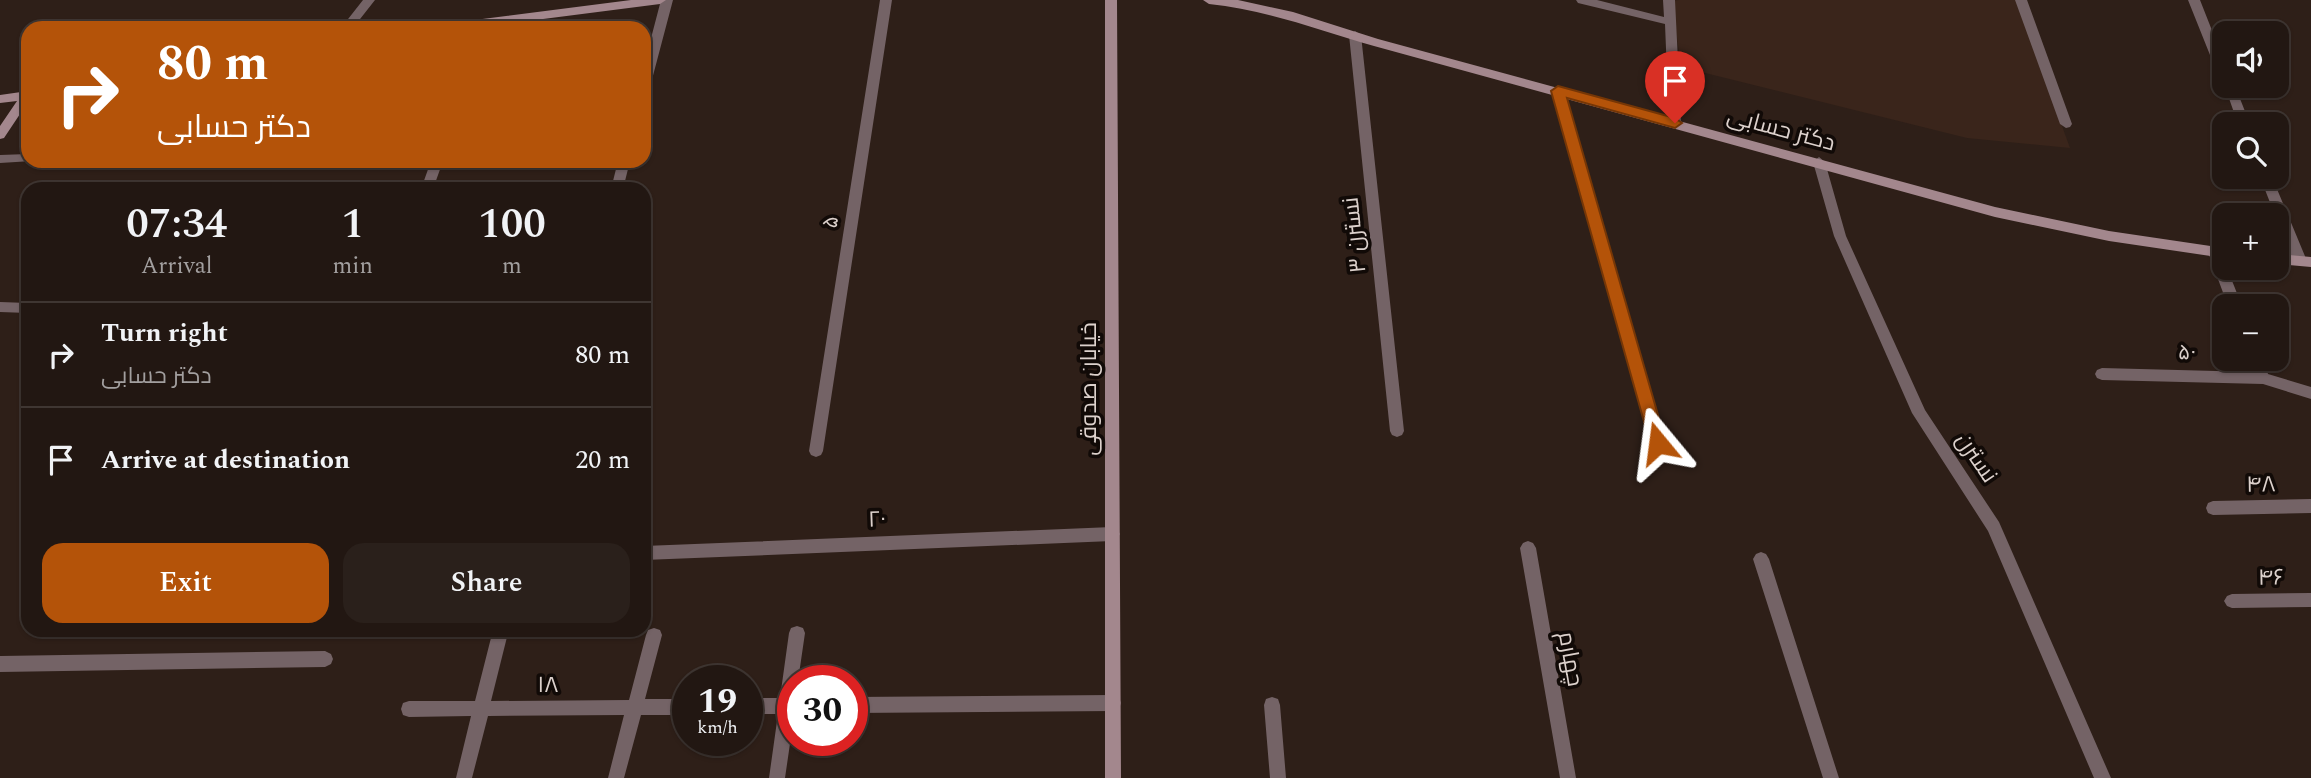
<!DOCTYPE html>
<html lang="en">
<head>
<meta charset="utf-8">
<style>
	:root { --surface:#221712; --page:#2a201b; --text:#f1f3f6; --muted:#a29f9f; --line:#3f3632; --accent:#b45309 }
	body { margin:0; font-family:Spectral,Cairo,serif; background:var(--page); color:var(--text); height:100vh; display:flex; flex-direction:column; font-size:26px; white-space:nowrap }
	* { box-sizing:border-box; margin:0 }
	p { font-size:23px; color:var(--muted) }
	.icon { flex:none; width:38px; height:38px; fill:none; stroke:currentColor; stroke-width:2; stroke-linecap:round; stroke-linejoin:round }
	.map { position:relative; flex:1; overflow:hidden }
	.drawer { position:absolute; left:21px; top:182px; width:630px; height:455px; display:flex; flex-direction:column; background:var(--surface); border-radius:21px; box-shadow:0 2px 5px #0004,0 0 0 2px var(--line) }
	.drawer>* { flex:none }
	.top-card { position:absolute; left:21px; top:21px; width:630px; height:147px; border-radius:21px; box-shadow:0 2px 5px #0004,0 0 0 2px var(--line); background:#b45309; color:#fff; overflow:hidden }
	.tools { position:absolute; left:2212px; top:21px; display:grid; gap:14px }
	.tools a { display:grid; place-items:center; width:77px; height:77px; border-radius:14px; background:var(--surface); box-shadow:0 2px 5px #0004,0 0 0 2px var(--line); font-size:35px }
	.speed { position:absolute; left:672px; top:665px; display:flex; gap:14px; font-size:35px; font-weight:700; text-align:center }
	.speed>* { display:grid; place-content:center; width:91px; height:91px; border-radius:50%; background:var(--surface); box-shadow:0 2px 5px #0004,0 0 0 2px var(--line); line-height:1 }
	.speed small { font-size:18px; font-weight:400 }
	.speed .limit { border:10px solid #d22; background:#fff; color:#111 }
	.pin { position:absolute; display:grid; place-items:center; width:60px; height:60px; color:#fff; margin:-72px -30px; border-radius:50% 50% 50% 0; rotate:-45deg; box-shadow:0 0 7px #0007 }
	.pin .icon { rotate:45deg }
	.me { position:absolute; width:77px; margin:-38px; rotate:344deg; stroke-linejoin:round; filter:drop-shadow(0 0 5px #0008) }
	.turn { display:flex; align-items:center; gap:24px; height:147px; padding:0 21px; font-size:32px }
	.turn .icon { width:91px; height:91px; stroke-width:2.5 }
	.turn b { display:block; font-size:49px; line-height:60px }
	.eta { display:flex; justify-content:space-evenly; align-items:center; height:119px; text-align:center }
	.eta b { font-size:42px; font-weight:600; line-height:49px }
	.primary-button { display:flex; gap:14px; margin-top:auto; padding:14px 21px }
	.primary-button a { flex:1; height:80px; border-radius:21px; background:var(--accent); color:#fff; font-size:28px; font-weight:600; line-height:80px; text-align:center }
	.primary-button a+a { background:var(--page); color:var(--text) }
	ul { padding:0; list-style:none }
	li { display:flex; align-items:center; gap:21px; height:105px; padding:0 21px; border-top:2px solid var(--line) }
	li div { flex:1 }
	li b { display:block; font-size:26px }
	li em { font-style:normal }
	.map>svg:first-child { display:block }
</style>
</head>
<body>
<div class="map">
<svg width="2311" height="778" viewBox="0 0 2311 778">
	<rect width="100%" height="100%" fill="#2e1f18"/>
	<path fill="#3a251b" d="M 1679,0 L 2016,0 L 2070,148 L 1967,138 L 1681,67 L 1672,1 Z"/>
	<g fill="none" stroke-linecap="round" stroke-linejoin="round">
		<path fill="#746366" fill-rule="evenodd" d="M 363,0 L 375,0 L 353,28 L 341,28 Z
			M 661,0 L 673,0 L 650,87 L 644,91 L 644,65 Z
			M 880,0 L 892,0 L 823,451 L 821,455 L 816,457 L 811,455 L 809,451 Z
			M 1576,0 L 1597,0 L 1664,17 L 1663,0 L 1675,0 L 1681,123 L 1679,126 L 1675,127 L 1669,123 L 1665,24 L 1578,3 Z
			M 2015,0 L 2027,0 L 2072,124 L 2070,127 L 2066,128 L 2060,124 Z
			M 2188,0 L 2200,0 L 2224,61 L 2224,79 L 2218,75 Z
			M 1355,31 L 1361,35 L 1404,431 L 1402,435 L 1397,437 L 1392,435 L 1390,431 L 1349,35 Z
			M 2224,84 L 2235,86 L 2250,124 L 2238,124 Z
			M 1558,87 L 1564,91 L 1665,443 L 1663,447 L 1658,449 L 1653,447 L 1651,443 L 1552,91 Z
			M 28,154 L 28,161 L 32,161 L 0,163 L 0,155 Z
			M 1819,157 L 1825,162 L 1846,236 L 1925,410 L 1999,522 L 2111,778 L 2094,778 L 1988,531 L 1912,413 L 1834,236 L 1813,162 Z
			M 431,161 L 443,161 L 433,189 L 421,189 Z
			M 618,161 L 630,161 L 623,189 L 611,189 Z
			M 2260,177 L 2272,177 L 2307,261 L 2305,265 L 2295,265 L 2293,261 Z
			M 2214,247 L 2220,252 L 2224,268 L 2227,268 L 2242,306 L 2228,306 L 2208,252 Z
			M 0,302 L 28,303 L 28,313 L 0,312 Z
			M 2249,359 L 2263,359 L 2268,374 L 2311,387 L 2311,399 L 2263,384 L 2102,380 L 2097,378 L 2095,374 L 2097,370 L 2102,368 L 2254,372 Z
			M 2311,499 L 2311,513 L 2213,515 L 2208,513 L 2206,508 L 2208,503 L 2213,501 Z
			M 1112,527 L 1117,529 L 1120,534 L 1117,539 L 1112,541 L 644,560 L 644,546 Z
			M 1528,541 L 1533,543 L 1536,548 L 1576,778 L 1560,778 L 1520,548 L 1523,543 Z
			M 1761,552 L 1766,554 L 1769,559 L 1839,778 L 1823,778 L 1753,559 L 1756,554 Z
			M 2311,593 L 2311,607 L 2232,608 L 2227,606 L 2224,601 L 2227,596 L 2232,594 Z
			M 797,626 L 803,628 L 805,633 L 798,681 L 793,681 L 793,723 L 785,778 L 769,778 L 778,714 L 747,714 L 747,698 L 780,698 L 789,633 L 791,628 Z
			M 654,628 L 660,630 L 662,635 L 645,699 L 688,699 L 688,715 L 641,715 L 624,778 L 608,778 L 624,715 L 488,716 L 472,778 L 456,778 L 471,716 L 409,717 L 403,715 L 401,709 L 403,703 L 409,701 L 475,701 L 493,630 L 507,630 L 508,633 L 491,701 L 629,700 L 646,635 L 648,630 Z
			M 325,651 L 331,654 L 333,659 L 331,664 L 325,667 L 0,672 L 0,656 Z
			M 1113,695 L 1119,697 L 1121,703 L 1119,709 L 1113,711 L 852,713 L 852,697 Z
			M 1272,697 L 1278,699 L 1280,705 L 1286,778 L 1270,778 L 1264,705 L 1266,699 Z"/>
		<path fill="#a3878d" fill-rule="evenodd" d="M 631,0 L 666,0 L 660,4 L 472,28 L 437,28 L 443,24 Z
			M 1105,0 L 1117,0 L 1121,778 L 1105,778 Z
			M 1203,0 L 1238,0 L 1293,12 L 1378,39 L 1995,207 L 2109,231 L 2224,248 L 2224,258 L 2109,241 L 1995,217 L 1374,46 C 1319,30 1267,10 1209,4 Z
			M 28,91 L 28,102 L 4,138 L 0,139 L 0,126 L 17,101 L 0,103 L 0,95 Z
			M 2277,254 L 2311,257 L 2311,267 L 2277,264 Z"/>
	</g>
	<path fill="#b45309" stroke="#753606" stroke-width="2" d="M 1558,86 L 1675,118 L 1682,123 L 1675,128 L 1567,98 L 1666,443 L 1664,448 L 1652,448 L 1650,443 L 1551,91 Z"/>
	<g text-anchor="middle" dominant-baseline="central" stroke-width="7" stroke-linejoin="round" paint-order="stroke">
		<g font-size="23" fill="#dcd1cc" stroke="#110a07">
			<text transform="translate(1781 130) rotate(15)">دکتر حسابی</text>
			<text transform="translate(831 222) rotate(-81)">۵</text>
			<text transform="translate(1355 235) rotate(-96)">نسترن ۳</text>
			<text transform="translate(2187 353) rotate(1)">۵۰</text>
			<text transform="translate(1089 389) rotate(-90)">خیابان صدوقی</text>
			<text transform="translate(1976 458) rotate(56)">نسترن</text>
			<text transform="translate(2261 485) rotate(-1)">۴۸</text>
			<text transform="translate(877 520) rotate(-2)">۲۰</text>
			<text transform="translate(2271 578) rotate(-1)">۴۶</text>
			<text transform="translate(1570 659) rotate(80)">چهارم</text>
			<text x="548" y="685">۱۸</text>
		</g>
	</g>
</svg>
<div class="tools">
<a><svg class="icon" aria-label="sound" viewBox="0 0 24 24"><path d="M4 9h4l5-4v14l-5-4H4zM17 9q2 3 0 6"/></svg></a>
<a><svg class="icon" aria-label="search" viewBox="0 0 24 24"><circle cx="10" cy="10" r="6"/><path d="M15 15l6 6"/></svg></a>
<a>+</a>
<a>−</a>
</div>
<div class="speed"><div>19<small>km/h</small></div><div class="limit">30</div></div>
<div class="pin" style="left:1675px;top:123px;background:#d93025"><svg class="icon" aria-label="arrive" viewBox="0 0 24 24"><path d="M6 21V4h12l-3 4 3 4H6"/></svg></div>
<svg class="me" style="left:1658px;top:443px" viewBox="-20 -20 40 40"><path d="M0-17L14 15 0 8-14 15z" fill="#b45309" stroke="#fff" stroke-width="4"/></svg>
<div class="top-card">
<div class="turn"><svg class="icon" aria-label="right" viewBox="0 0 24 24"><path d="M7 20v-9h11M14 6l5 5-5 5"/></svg><div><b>80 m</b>دکتر حسابی</div></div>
</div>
<section class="drawer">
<div class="eta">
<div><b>07:34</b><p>Arrival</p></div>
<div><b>1</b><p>min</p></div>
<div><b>100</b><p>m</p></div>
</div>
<ul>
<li><svg class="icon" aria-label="right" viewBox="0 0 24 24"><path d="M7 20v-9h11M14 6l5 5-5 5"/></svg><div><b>Turn right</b><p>دکتر حسابی</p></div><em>80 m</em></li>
<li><svg class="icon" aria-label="arrive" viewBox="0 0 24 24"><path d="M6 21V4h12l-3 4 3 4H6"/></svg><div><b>Arrive at destination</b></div><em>20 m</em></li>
</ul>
<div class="primary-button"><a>Exit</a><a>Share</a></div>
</section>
</div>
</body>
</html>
